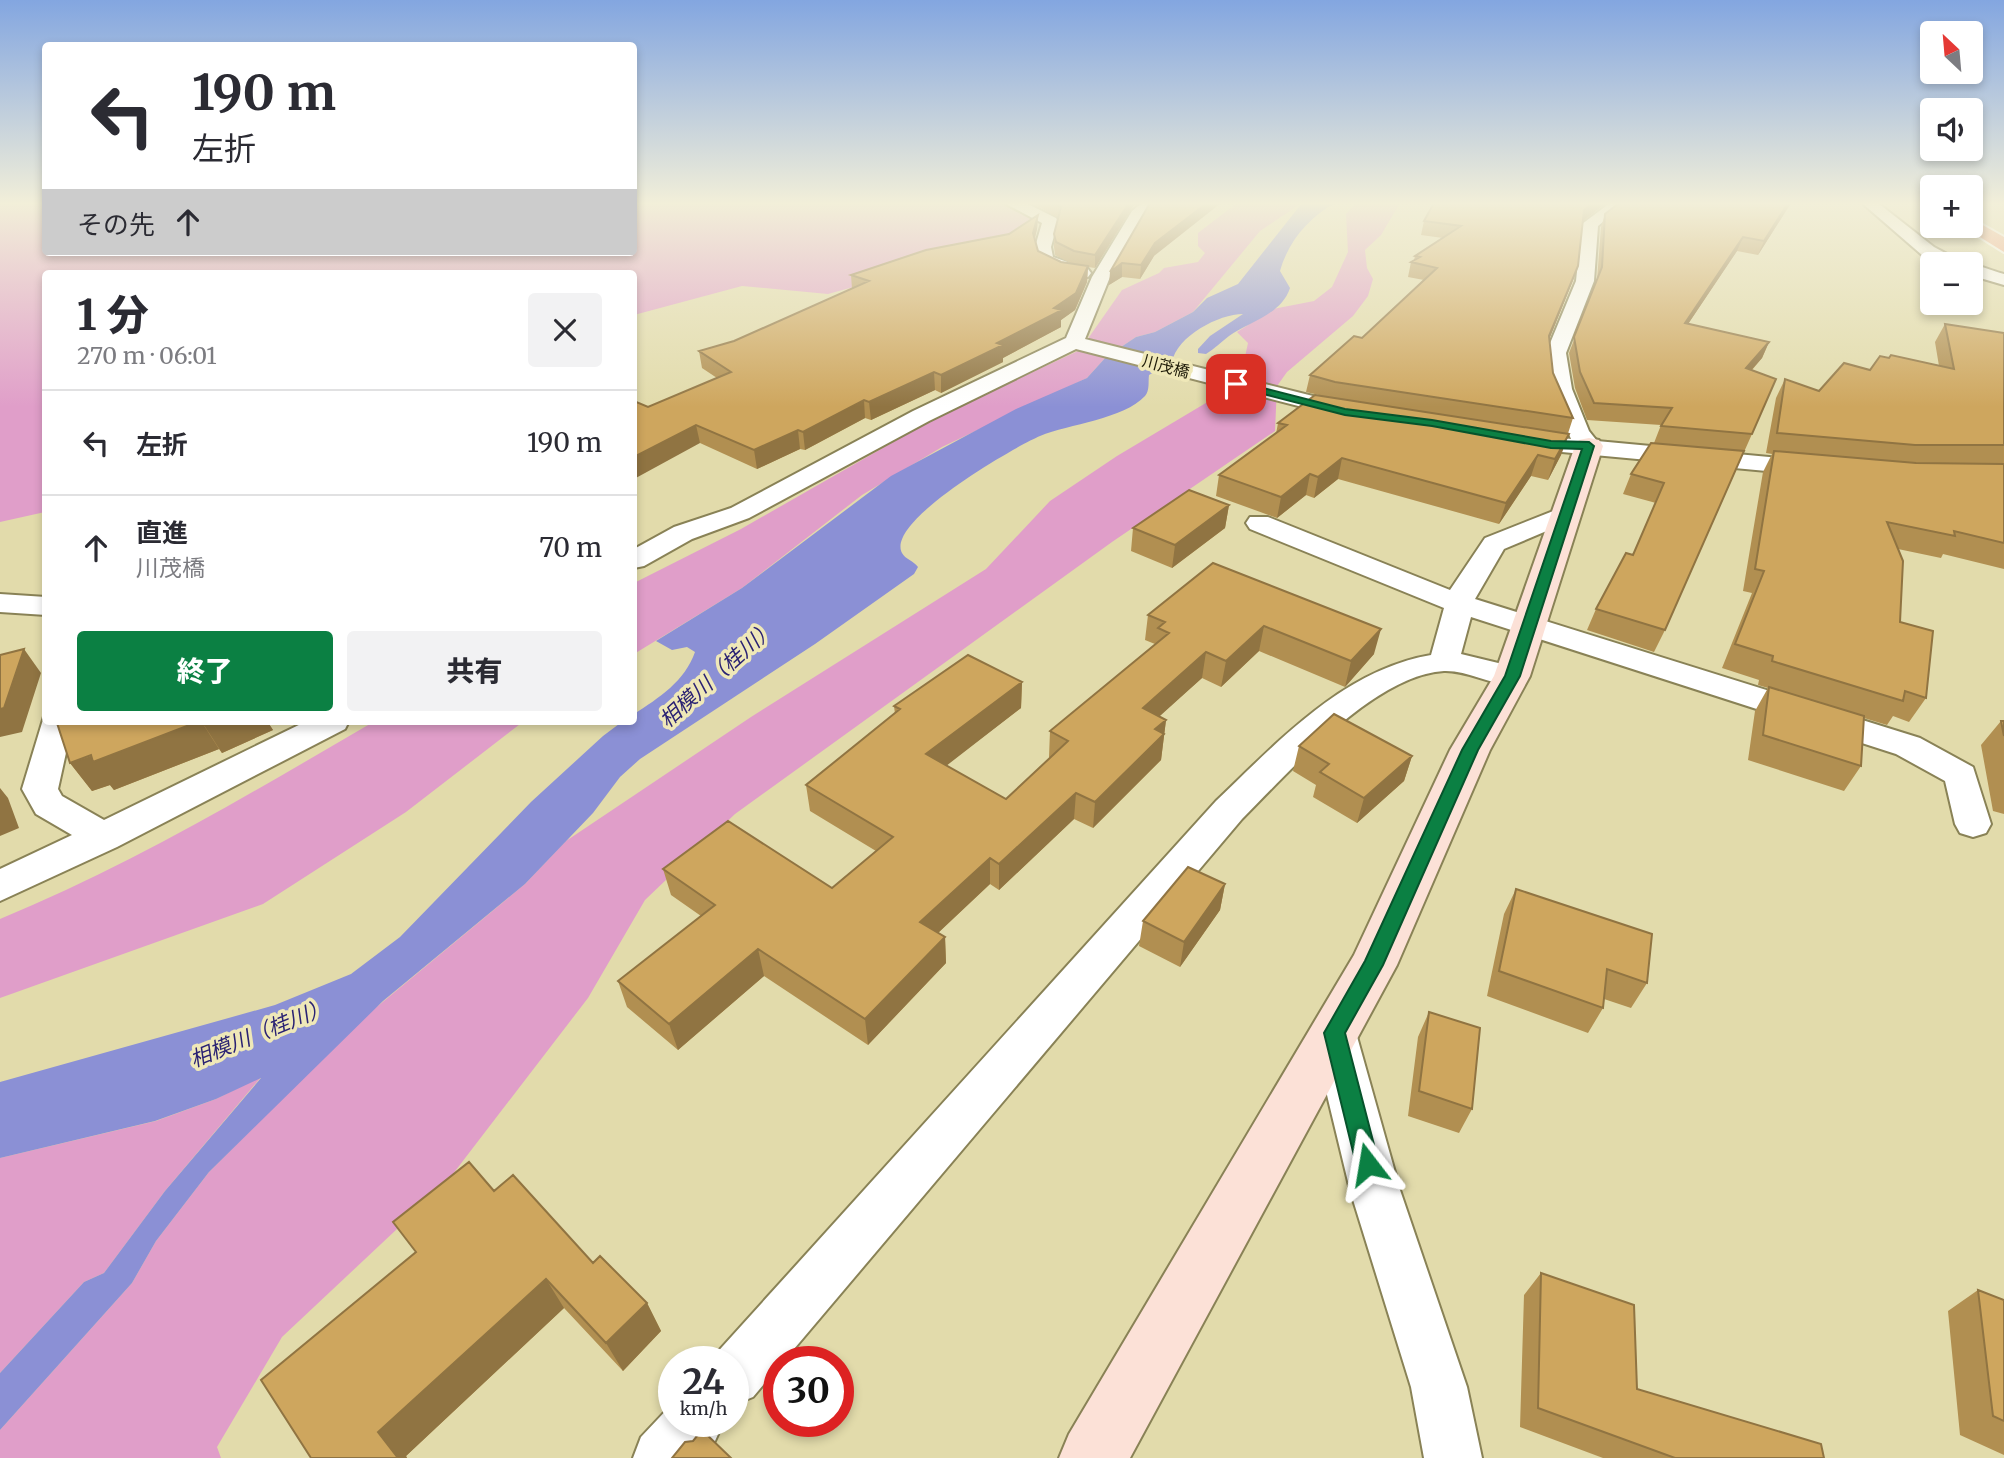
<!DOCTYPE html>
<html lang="ja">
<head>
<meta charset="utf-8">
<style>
	:root { --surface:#fff; --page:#f2f2f3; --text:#2b2b33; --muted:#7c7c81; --line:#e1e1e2; --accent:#0b8043 }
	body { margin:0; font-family:Merriweather,"Noto Sans JP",serif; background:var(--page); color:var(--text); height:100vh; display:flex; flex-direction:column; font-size:26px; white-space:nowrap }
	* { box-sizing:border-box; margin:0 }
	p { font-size:23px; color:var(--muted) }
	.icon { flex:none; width:38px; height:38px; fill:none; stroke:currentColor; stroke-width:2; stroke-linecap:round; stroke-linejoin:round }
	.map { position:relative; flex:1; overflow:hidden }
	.panel { position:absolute; left:42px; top:270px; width:595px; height:455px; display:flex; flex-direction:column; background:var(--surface); border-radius:7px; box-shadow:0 4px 10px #0003 }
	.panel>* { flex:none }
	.banner { position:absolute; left:42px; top:42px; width:595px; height:214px; border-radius:7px; box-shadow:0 4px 10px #0003; background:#fff; color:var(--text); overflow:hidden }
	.needle { width:46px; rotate:334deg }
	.tools { position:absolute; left:1920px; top:21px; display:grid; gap:14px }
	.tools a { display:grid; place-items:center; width:63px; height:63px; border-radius:7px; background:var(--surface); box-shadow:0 4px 10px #0003; font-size:35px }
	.speed { position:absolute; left:658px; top:1346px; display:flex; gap:14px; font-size:35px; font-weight:700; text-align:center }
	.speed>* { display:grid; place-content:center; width:91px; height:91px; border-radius:50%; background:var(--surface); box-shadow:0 4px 10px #0003; line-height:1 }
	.speed small { font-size:18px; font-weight:400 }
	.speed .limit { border:10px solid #d22; background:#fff; color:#111 }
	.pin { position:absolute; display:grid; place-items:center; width:60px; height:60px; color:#fff; margin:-30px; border-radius:14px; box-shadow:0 4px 10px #0006 }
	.me { position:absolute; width:77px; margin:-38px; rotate:346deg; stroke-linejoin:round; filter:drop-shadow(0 0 5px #0008) }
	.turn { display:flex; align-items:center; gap:24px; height:147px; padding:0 35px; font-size:32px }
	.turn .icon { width:91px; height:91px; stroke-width:2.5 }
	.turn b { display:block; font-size:49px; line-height:60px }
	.then { display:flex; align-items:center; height:66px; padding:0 35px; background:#0003; gap:14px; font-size:26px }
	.round { display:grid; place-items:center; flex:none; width:74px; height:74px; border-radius:7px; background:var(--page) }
	.overview { display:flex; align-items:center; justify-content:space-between; height:119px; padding:0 35px }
	h1 { font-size:42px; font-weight:800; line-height:52px }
	.action { display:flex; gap:14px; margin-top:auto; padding:14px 35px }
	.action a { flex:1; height:80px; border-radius:7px; background:var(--accent); color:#fff; font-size:28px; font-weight:800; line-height:80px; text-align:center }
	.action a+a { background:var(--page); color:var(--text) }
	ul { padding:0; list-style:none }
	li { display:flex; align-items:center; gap:21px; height:105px; padding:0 35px; border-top:2px solid var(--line) }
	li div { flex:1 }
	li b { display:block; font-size:26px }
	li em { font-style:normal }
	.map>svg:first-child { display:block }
</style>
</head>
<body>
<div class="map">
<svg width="2004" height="1458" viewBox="0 0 2004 1458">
	<rect width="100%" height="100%" fill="#e2dbab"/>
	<path fill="#e09ec9" d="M 0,203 L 45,203 L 46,252 L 634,252 L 634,203 L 1043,203 L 1023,240 L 828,294 L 742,286 L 634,315 L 634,273 L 46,273 L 45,512 L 0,522 Z
		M 1237,203 L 1302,203 L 1260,231 L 1193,312 L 1155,332 L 1136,337 L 1106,357 L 1087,378 L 942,447 L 862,495 L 742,588 L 634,654 L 634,583 L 741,529 L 944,413 L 1080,350 L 1122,290 L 1159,273 L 1164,268 L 1198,262 L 1205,253 L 1198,246 L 1198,233 Z
		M 1356,203 L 1400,203 L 1381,235 L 1365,250 L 1367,268 L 1373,279 L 1368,296 L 1353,316 L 1287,372 L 1277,386 L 1275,431 L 1112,542 L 735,814 L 645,900 L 588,998 L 446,1183 L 282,1337 L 217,1447 L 221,1458 L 0,1458 L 0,1430 L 132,1283 L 156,1241 L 209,1172 L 361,1020 L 525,884 L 566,841 L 751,717 L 986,569 L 1050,501 L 1117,456 L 1231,388 L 1240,380 L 1248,343 L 1237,332 L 1273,309 L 1314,301 L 1332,287 L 1348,252 L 1346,214 Z
		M 375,721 L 524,721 L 406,812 L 263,904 L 0,998 L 0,919 C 132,865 253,792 375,721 Z
		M 262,1076 L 165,1191 L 104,1273 L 84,1282 L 0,1373 L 0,1158 L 156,1121 L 216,1099 Z"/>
	<path fill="#8b90d5" d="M 1302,203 L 1335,203 C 1309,217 1288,242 1280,271 L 1290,288 C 1281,315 1249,322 1229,336 C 1221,342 1214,349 1206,354 L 1198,353 L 1198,349 L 1210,336 L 1243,314 C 1219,314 1177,336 1172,362 L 1149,375 C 1148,382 1150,390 1145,396 C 1124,419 1069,424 1040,436 C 1016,446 885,521 902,553 C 905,559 914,561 918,567 L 914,574 L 815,644 L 640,759 L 620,777 L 593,813 L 525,884 L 383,1001 L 209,1172 L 156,1241 L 132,1283 L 0,1430 L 0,1373 L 84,1282 L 104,1273 L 165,1191 L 261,1078 L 216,1099 L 155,1121 L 0,1158 L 0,1082 L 275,1005 L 351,974 L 400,937 L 531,802 L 603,736 L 623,721 L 634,721 L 634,714 C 659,698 685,681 695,652 L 687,647 L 672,650 L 656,641 L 742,588 L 891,476 L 1016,409 L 1087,378 L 1106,357 L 1136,337 L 1155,332 L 1193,312 L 1207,298 L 1238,284 Z"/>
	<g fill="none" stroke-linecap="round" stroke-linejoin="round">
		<g stroke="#898256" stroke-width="4">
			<path id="street" d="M 1004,203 L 1026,203 L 1056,218 L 1058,221 L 1051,247 L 1053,257 L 1088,269 L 1091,273 L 1088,277 L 1076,277 L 1039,264 L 1035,247 L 1042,223 Z
				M 1142,203 L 1158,203 L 1146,214 L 1110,277 L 1085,339 L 1357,407 L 1360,412 L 1357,417 L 1349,419 L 1076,349 L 929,421 L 749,518 L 692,539 L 644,566 L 634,568 L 634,549 L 674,527 L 731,508 L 913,411 L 1066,338 L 1092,277 L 1132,211 Z
				M 1610,203 L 1626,203 L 1598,226 L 1594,281 L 1566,353 L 1572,389 L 1589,431 L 1597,441 L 1811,461 L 1820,463 L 1823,468 L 1820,473 L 1811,475 L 1551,451 L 1512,444 L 1508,439 L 1512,434 L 1520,432 L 1571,439 L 1550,389 L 1546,353 L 1576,281 L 1582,224 Z
				M 1862,203 L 1878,203 L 1934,247 L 1966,264 L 1944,264 L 1922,255 Z
				M 1968,264 C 1980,265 1992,271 2004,274 L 2004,285 L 1970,275 Z
				M 1566,506 L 1575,509 L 1579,514 L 1575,519 L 1504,549 L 1475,599 L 1920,738 L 1973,767 L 1991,824 L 1986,833 L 1973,837 L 1960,833 L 1955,824 L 1945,781 L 1896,754 L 1471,617 L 1461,654 L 1523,669 L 1528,676 L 1523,683 C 1497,690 1471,670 1444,671 C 1374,675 1289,772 1242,819 L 783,1362 L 779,1362 L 779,1366 L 753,1397 L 733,1405 L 733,1362 L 712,1362 L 713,1357 L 1216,801 C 1278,742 1343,670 1431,655 L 1444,608 L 1250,529 L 1246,523 L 1250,517 L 1268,517 L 1450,590 L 1485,538 Z
				M 0,594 L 46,597 L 46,615 L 0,612 Z
				M 45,713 L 46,721 L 73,721 L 58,789 L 62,796 L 104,820 L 307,721 L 349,721 L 345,729 L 117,847 L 0,901 L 0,869 L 72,835 L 36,814 L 22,789 Z
				M 1334,1014 L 1349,1020 L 1356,1033 L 1400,1190 L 1467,1387 L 1482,1458 L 1424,1458 L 1411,1387 L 1350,1190 L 1312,1033 L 1319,1020 Z
				M 674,1402 L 674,1421 L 724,1421 L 715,1441 L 701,1458 L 633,1458 L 641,1437 Z"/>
		</g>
		<g stroke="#898256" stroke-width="4">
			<path id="secondary" d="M 1589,438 L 1599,440 L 1603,446 L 1530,676 L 1490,750 L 1397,965 L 1130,1458 L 1059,1458 L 1069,1434 L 1354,955 L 1450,750 L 1494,676 L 1575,446 L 1579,440 Z"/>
		</g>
		<g stroke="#fff" stroke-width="4">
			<path id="highway" d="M 1970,218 L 2004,237 L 2004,252 L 1964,227 L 1970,226 Z"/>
		</g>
		<use href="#street" fill="#fff" fill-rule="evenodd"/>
		<use href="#secondary" fill="#fce1d7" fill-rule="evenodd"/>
		<use href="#highway" fill="#f49b7b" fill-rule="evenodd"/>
	</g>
	<path fill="#b18f51" d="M 1036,203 L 1138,203 L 1133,206 L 1095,268 L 1088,267 L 1087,282 L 1075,310 L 1061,320 L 1061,327 L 1003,358 L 1003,362 L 941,393 L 935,390 L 871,420 L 865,418 L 805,450 L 800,449 L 757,469 L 700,443 L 648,407 L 717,378 L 702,368 L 699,351 L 734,341 L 852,289 L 851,275 L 1009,234 L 1038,215 L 1037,229 L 1035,239 L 1038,251 L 1061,262 L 1072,264 L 1055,255 L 1054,247 L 1054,234 L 1058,218 L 1036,205 Z
		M 1150,203 L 1154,256 L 1140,279 L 1122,277 L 1109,285 Z
		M 1434,203 L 1606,203 L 1583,221 L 1573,280 L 1549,339 L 1553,373 L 1573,418 L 1561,455 L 1548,480 L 1531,476 L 1499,524 L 1338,479 L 1314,498 L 1306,495 L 1277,518 L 1216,496 L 1219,475 L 1276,434 L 1278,423 L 1319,395 L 1306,392 L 1310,375 L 1362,338 L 1424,280 L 1408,277 L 1411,262 L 1414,260 L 1415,256 L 1443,238 L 1421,235 L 1424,221 Z
		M 1791,203 L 1758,255 L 1737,251 L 1688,324 L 1769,342 L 1762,358 L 1752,370 L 1752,434 L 1665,630 L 1654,652 L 1587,630 L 1596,609 L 1633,555 L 1656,503 L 1623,494 L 1631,474 L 1654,443 L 1661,425 L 1587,420 L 1575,388 L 1569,353 L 1597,280 L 1601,227 L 1605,214 Z
		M 1945,324 L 2004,333 L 2004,569 L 1943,554 L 1941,558 L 1898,549 L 1900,622 L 1926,698 L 1909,722 L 1893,716 L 1887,725 L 1864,718 L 1861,766 L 1844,791 L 1748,760 L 1755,711 L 1768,688 L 1758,685 L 1759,680 L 1722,668 L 1752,593 L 1743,591 L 1763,472 L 1772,454 L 1766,453 L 1776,398 L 1785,379 L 1819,391 L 1870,370 L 1889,358 L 1939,366 L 1935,342 Z
		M 1229,505 L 1225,528 L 1172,568 L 1131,551 L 1133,528 Z
		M 1213,563 L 1374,654 L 1345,687 L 1259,651 L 1221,687 L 1202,678 L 1159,716 L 1166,720 L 1161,760 L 1093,828 L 1074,819 L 999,890 L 990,884 L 938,933 L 945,937 L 946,963 L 868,1045 L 764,976 L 678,1050 L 627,1007 L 618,981 L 701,916 L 671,895 L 663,869 L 832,888 L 876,851 L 810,811 L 806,785 L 895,714 L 894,706 L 1022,682 L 1021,708 L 946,765 L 1006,799 L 1050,758 L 1049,757 L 1050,731 L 1155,644 L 1145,640 L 1148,615 Z
		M 267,721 L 273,730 L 222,753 L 219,749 L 114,790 L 110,785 L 92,791 L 70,763 L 57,723 Z
		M 2001,721 L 2004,721 L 2004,814 L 1993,811 L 1981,745 Z
		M 1299,746 L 1412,756 L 1404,781 L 1357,823 L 1313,797 L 1316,785 L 1293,771 Z
		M 1225,884 L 1220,910 L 1180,967 L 1139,946 L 1143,921 Z
		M 1516,889 L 1647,983 L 1631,1008 L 1604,999 L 1603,1008 L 1588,1033 L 1487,996 L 1504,914 Z
		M 1429,1012 L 1472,1109 L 1459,1133 L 1408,1116 L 1418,1037 Z
		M 494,1191 L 647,1303 L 661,1331 L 623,1371 L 564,1308 L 406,1456 L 407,1458 L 311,1458 Z
		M 1541,1273 L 1637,1389 L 1824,1458 L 1603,1458 L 1520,1427 L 1524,1295 Z
		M 1978,1290 L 2004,1300 L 2004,1455 L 1960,1435 L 1948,1311 Z"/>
	<path fill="#907442" d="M 1129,203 L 1138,203 L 1133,206 L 1095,268 L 1095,255 Z
		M 1207,203 L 1221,203 L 1154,256 L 1140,279 L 1141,265 L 1155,243 Z
		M 1594,203 L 1606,203 L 1579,224 L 1584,210 Z
		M 1788,203 L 1791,203 L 1758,255 L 1764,241 Z
		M 1038,215 L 1037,229 L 1032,248 L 1033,233 Z
		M 1743,237 L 1737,251 L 1678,339 L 1685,323 Z
		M 1122,263 L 1122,277 L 1109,285 L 1110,272 Z
		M 1088,266 L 1087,282 L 1075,310 L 1061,320 L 1061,327 L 1003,358 L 1003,362 L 941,393 L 941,375 L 997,343 L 1054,308 Z
		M 1578,266 L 1573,280 L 1544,352 L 1549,336 Z
		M 1769,342 L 1762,358 L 1739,384 L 1746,368 Z
		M 934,372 L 935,390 L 871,420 L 869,402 Z
		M 864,400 L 865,418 L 805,450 L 803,432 Z
		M 696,425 L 700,443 L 634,479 L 634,457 Z
		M 798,430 L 800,449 L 757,469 L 754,450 Z
		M 1569,434 L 1561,455 L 1548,480 L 1555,459 Z
		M 1538,455 L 1531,476 L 1499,524 L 1506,503 Z
		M 1342,458 L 1338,479 L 1314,498 L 1318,477 Z
		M 1310,474 L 1306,495 L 1277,518 L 1281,497 Z
		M 1229,505 L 1225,528 L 1172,568 L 1175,545 Z
		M 1264,626 L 1259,651 L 1221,687 L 1226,661 Z
		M 1381,629 L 1374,654 L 1345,687 L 1351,661 Z
		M 24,649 L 41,673 L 22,732 L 0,737 L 0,709 Z
		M 1206,652 L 1202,678 L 1140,734 L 1143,708 Z
		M 1022,682 L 1021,708 L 928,780 L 926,754 Z
		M 1166,720 L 1161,760 L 1093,828 L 1095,802 L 1155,729 Z
		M 201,721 L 219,749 L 114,790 L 110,785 L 92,791 L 70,763 Z
		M 214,721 L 267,721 L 273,730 L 222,753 L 204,725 Z
		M 1412,756 L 1404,781 L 1357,823 L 1364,798 Z
		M 0,788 L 8,798 L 19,828 L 0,836 Z
		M 1076,793 L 1074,819 L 999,890 L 999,864 Z
		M 990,858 L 990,884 L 922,948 L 920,922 Z
		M 1225,884 L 1220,910 L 1180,967 L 1184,942 Z
		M 945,937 L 946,963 L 868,1045 L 865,1019 Z
		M 758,949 L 764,976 L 678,1050 L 669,1024 Z
		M 546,1279 L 564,1308 L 406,1456 L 407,1458 L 398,1458 L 378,1432 Z
		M 647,1303 L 661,1331 L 623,1371 L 606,1343 Z"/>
	<path fill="#cea65e" stroke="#907442" stroke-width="2" d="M 1053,203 L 1129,203 L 1095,255 L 1074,251 L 1056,242 L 1054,234 L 1061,207 Z
		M 1150,203 L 1207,203 L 1155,243 L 1141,265 L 1122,263 L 1110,272 Z
		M 1434,203 L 1594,203 L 1584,210 L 1578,266 L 1549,336 L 1553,373 L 1573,418 L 1335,382 L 1310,375 L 1354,336 L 1362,338 L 1437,268 L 1411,262 L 1420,257 L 1415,256 L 1461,226 L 1424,221 Z
		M 1619,203 L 1788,203 L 1764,241 L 1743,237 L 1685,323 L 1769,342 L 1746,368 L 1776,379 L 1752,434 L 1661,426 L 1672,408 L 1594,403 L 1580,372 L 1574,337 L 1602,267 L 1605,214 Z
		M 1038,215 L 1033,233 L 1038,251 L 1061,262 L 1088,266 L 1076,293 L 1054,308 L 1062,310 L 997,343 L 1003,345 L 941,375 L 934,372 L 869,402 L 864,400 L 803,432 L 798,430 L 754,450 L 696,425 L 634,457 L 634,401 L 648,407 L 731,372 L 699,351 L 734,341 L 869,281 L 851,275 L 926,250 L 1009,234 Z
		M 1945,324 L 2004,333 L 2004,445 L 1915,445 L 1777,433 L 1785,379 L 1819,391 L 1844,363 L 1870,370 L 1880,356 L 1889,358 L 1891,355 L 1954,369 Z
		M 1315,395 L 1569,434 L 1555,459 L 1538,455 L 1506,503 L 1342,458 L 1318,477 L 1310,474 L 1281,497 L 1219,475 L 1287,425 L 1278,423 Z
		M 1651,443 L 1744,451 L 1665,630 L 1596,609 L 1626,553 L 1633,555 L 1664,483 L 1631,474 Z
		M 1774,451 L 1916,463 L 2004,464 L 2004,543 L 1954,531 L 1955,536 L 1887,522 L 1903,561 L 1900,622 L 1933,631 L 1926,698 L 1905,691 L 1903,701 L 1772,661 L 1773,656 L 1735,644 L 1764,571 L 1755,569 Z
		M 1189,490 L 1229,505 L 1175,545 L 1133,528 Z
		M 1213,563 L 1381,629 L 1351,661 L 1264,626 L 1226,661 L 1206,652 L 1143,708 L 1166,720 L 1155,729 L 1164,734 L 1095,802 L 1076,793 L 999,864 L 990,858 L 920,922 L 945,937 L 865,1019 L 758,949 L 669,1024 L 618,981 L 715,905 L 663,869 L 728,821 L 832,888 L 893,837 L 806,785 L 900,709 L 894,706 L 968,655 L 1022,682 L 926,754 L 1006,799 L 1068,741 L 1050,731 L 1169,633 L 1158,628 L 1165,622 L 1148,615 Z
		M 24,649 L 4,708 L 0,709 L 0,655 Z
		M 1769,687 L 1864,716 L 1861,766 L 1763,735 Z
		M 1334,714 L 1412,756 L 1364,798 L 1320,772 L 1329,764 L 1299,746 Z
		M 62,721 L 200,721 L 93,762 L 91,755 L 70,763 L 57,723 Z
		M 201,721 L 214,721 L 204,725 Z
		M 2001,721 L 2004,721 L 2004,736 Z
		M 1188,867 L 1225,884 L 1184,942 L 1143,921 Z
		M 1516,889 L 1652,934 L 1647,983 L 1607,969 L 1603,1008 L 1499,971 Z
		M 1429,1012 L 1480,1028 L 1472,1109 L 1419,1091 Z
		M 469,1162 L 494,1191 L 513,1175 L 593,1263 L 600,1256 L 647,1303 L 606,1343 L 546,1279 L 378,1432 L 398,1458 L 311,1458 L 261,1380 L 416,1252 L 393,1222 Z
		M 1541,1273 L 1634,1305 L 1637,1389 L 1821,1444 L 1824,1458 L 1675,1458 L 1538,1408 Z
		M 1978,1290 L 2004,1300 L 2004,1421 L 1993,1416 Z
		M 702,1430 L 731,1458 L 672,1458 L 685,1442 L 693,1441 Z"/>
	<linearGradient id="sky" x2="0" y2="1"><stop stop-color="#83a6e0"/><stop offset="0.5" stop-color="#f2efd9"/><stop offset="1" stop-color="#f2efd9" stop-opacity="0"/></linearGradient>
	<rect width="2004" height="407" fill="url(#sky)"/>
	<path fill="#0b8043" stroke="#07532c" stroke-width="2" d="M 1236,381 L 1345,409 L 1432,420 L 1551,441 L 1589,442 L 1594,446 L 1520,676 L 1478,750 L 1383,965 L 1345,1033 L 1379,1164 L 1376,1171 L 1368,1175 L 1360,1171 L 1356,1164 L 1324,1033 L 1365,961 L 1462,750 L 1505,676 L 1582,449 L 1551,448 L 1432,426 L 1345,415 L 1232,386 L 1232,382 Z"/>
	<g text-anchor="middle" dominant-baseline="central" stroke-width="7" stroke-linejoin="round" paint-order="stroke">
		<g font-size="16" fill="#1e1b09" stroke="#efe8b8">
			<text transform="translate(1166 366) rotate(15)">川茂橋</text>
		</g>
		<g font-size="21" font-style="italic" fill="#2a2273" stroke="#efe8b8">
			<text transform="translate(717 674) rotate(-42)">相模川（桂川）</text>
			<text transform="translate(259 1033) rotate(-22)">相模川（桂川）</text>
		</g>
	</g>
</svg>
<div class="tools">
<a><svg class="needle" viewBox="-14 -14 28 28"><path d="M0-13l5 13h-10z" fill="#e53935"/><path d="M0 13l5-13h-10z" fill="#7c7c81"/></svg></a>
<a><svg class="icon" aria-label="sound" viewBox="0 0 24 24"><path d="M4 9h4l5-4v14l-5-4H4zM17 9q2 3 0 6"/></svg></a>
<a>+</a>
<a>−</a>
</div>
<div class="speed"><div>24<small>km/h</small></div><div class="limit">30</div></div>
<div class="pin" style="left:1236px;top:384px;background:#d93025"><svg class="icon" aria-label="arrive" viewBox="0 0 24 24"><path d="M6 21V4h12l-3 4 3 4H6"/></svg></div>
<svg class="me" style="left:1368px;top:1164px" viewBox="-20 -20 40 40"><path d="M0-17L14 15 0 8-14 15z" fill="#0b8043" stroke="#fff" stroke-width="4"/></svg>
<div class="banner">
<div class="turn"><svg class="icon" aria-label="left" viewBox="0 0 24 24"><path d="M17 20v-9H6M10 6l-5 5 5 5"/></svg><div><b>190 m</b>左折</div></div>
<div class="then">その先<svg class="icon" aria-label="ahead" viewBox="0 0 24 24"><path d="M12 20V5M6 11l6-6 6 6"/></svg></div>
</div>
<section class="panel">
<div class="overview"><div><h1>1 分</h1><p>270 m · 06:01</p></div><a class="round"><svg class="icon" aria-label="close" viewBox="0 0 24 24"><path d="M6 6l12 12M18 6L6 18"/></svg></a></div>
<ul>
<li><svg class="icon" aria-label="left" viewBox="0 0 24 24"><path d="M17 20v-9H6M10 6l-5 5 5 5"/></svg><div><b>左折</b></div><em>190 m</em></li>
<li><svg class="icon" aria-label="ahead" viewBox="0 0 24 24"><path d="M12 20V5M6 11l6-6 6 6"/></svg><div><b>直進</b><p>川茂橋</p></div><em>70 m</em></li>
</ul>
<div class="action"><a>終了</a><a>共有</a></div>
</section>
</div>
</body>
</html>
